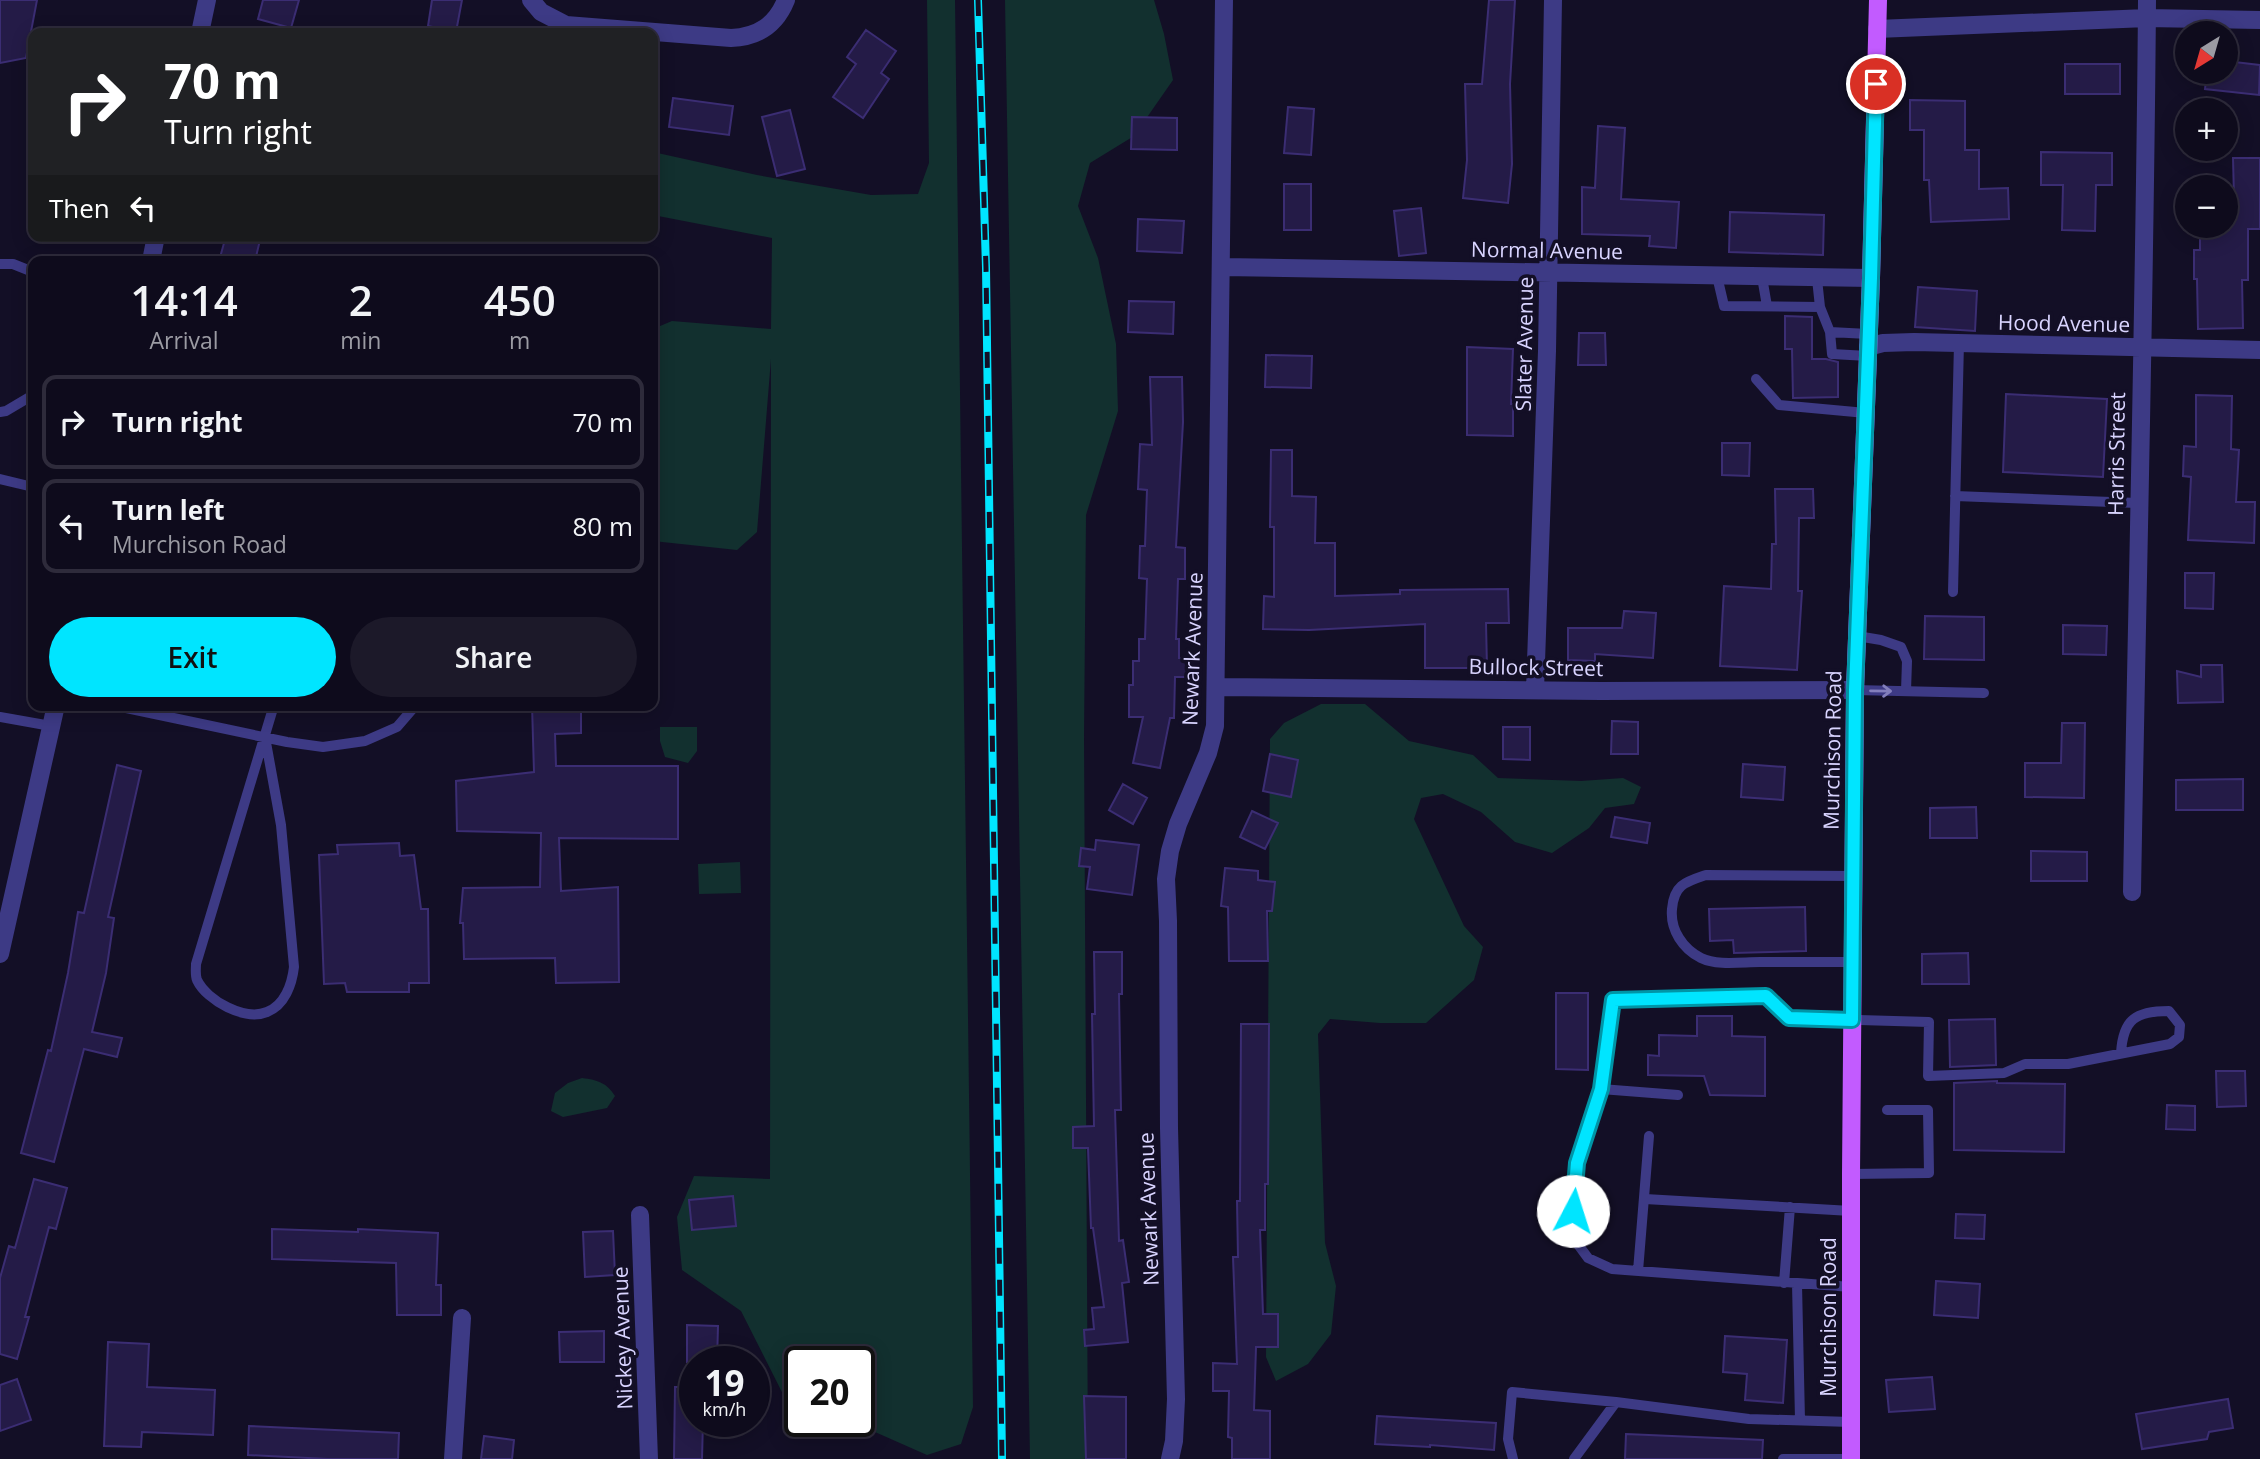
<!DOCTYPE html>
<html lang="en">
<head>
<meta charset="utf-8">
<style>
	:root { --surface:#0e0b1c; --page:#1c1929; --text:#f1f3f6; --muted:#9b9ba3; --line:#2e2b3b; --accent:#00e5ff }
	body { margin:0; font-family:"Open Sans",sans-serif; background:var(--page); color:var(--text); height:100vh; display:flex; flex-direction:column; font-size:26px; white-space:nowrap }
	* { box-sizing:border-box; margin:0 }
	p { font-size:23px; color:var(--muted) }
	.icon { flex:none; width:38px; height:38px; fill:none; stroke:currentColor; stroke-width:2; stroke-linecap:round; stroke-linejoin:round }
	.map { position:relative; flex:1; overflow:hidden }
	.panel { position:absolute; left:28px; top:256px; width:630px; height:455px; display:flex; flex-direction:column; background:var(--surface); border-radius:14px; box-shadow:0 4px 18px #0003,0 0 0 2px var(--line) }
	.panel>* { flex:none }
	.top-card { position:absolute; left:28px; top:28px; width:630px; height:214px; border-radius:14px; box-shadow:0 4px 18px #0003,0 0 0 2px var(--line); background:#202124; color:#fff; overflow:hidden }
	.needle { width:46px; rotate:217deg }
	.controls { position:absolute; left:2175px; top:21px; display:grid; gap:14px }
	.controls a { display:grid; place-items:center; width:63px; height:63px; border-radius:50%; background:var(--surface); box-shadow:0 4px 18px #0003,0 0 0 2px var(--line); font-size:35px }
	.speed { position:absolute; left:679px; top:1346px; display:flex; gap:14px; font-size:35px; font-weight:700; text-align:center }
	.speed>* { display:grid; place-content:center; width:91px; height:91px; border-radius:50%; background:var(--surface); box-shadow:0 4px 18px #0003,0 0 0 2px var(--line); line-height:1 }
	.speed small { font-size:18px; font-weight:400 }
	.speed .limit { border:4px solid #111; border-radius:10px; background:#fff; color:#111 }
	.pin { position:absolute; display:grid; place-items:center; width:60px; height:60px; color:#fff; margin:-30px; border:4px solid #fff; border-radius:50%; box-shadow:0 2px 7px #0007 }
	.me { position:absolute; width:77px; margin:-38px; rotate:5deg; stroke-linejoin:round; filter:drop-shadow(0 0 5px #0008) }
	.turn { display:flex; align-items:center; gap:24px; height:147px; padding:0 21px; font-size:32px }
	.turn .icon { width:91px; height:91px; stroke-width:2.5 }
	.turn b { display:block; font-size:49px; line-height:60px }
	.then { display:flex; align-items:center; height:66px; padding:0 21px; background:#0003; gap:14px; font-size:26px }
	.eta { display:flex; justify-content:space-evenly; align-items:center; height:119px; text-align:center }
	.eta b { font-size:42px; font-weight:600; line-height:49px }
	.button { display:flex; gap:14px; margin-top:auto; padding:14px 21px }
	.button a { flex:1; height:80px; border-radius:42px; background:var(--accent); color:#111; font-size:28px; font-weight:600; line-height:80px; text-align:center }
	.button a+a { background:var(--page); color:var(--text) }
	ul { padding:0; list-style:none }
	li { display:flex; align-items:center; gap:21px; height:94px; margin:0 14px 10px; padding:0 7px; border:4px solid var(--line); border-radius:14px }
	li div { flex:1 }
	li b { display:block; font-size:26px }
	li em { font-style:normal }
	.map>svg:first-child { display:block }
</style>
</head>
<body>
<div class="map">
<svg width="2260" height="1459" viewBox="0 0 2260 1459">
	<rect width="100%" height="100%" fill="#130f26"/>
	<path fill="#12302f" d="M 927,0 L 955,0 L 973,1407 L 961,1444 L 927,1455 L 875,1432 L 812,1421 L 859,1421 L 859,1362 L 800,1362 L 800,1419 L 795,1418 L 741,1311 L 682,1270 L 677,1217 L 694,1176 L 770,1179 L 771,359 L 757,532 L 737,550 L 653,541 L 653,329 L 672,321 L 771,329 L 772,238 L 653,215 L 653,152 L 757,175 L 871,195 L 918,194 L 929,163 Z
		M 1005,0 L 1154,0 L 1164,34 L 1173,80 L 1134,136 L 1090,163 L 1078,206 L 1098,258 L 1116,344 L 1118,411 L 1086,515 L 1084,737 L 1088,1459 L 1030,1459 Z
		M 1321,704 L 1365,704 L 1409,741 L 1473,755 L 1498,778 L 1581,781 L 1623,778 L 1641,787 L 1634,804 L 1605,808 L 1589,828 L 1552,853 L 1515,842 L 1481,812 L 1443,794 L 1421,798 L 1414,819 L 1464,926 L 1483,947 L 1474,980 L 1426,1023 L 1380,1023 L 1330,1019 L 1318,1034 L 1325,1243 L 1336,1286 L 1331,1334 L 1308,1364 L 1276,1381 L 1266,1357 L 1270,739 L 1284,723 Z
		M 660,727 L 697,727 L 697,751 L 688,763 L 665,757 L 660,741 Z
		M 740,862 L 741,893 L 699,894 L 698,864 Z
		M 582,1078 C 598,1080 607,1083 615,1096 L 607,1108 L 563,1117 L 551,1111 L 555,1093 L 568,1083 Z"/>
	<path fill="#241b47" stroke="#3b2d73" stroke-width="2" d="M 0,0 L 37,0 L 26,58 L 0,63 Z
		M 263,0 L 299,0 L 291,28 L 258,19 Z
		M 432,0 L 462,0 L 456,32 L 428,26 Z
		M 1489,0 L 1515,0 L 1510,84 L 1512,164 L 1508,203 L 1463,198 L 1467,160 L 1465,84 L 1482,84 Z
		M 866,30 L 896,51 L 881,73 L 889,79 L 863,118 L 833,97 L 856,64 L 847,57 Z
		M 2226,61 L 2260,65 L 2259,95 L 2205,89 L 2207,72 L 2226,72 Z
		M 2065,64 L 2120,64 L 2120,94 L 2065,94 Z
		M 673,98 L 733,106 L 729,135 L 669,127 Z
		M 1910,100 L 1965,101 L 1965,150 L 1979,150 L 1979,189 L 2008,188 L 2009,219 L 1931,222 L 1929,180 L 1924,180 L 1924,130 L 1910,130 Z
		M 1288,107 L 1314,109 L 1311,155 L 1284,153 Z
		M 790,110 L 805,169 L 777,176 L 762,117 Z
		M 1132,117 L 1177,118 L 1177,150 L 1131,149 Z
		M 1598,126 L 1625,128 L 1621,199 L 1679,202 L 1676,248 L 1649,246 L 1650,236 L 1582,234 L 1582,187 L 1595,188 Z
		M 2041,152 L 2112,153 L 2112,185 L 2096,185 L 2095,231 L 2062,230 L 2063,185 L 2041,185 Z
		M 2233,158 L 2260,158 L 2260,229 L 2248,229 L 2248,280 L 2242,280 L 2243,328 L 2198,329 L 2197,279 L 2194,279 L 2194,250 L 2200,250 L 2200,226 L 2226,226 L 2226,197 L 2234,197 Z
		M 1284,184 L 1311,184 L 1311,230 L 1284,230 Z
		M 1421,208 L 1426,253 L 1399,256 L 1394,211 Z
		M 1730,212 L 1824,215 L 1823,255 L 1729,252 Z
		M 1138,219 L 1184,221 L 1182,253 L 1137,251 Z
		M 226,236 L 247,236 L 260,240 L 255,261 L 219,261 Z
		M 1918,287 L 1977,291 L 1975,331 L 1915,327 Z
		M 1129,301 L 1174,302 L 1173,334 L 1128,332 Z
		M 1785,316 L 1812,317 L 1812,359 L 1826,359 L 1838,362 L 1838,397 L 1793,398 L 1792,349 L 1785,349 Z
		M 1579,333 L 1605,333 L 1606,365 L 1578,365 Z
		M 1467,347 L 1513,349 L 1511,404 L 1513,404 L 1513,436 L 1467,435 Z
		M 1266,355 L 1312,356 L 1311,388 L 1265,387 Z
		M 1150,377 L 1182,377 L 1183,422 L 1176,547 L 1185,548 L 1185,579 L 1178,579 L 1176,639 L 1179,639 L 1179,658 L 1189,658 L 1189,677 L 1175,677 L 1174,718 L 1170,718 L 1160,768 L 1133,763 L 1143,717 L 1129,717 L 1129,685 L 1133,685 L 1133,661 L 1139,661 L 1139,639 L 1145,639 L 1147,579 L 1139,578 L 1140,546 L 1145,546 L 1147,490 L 1138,489 L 1140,444 L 1152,445 Z
		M 2006,394 L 2107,399 L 2103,477 L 2003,472 Z
		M 2196,395 L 2232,396 L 2231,449 L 2239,450 L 2236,502 L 2255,502 L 2254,543 L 2188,540 L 2191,477 L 2183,476 L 2184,446 L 2196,447 Z
		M 1722,443 L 1750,443 L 1749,476 L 1722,475 Z
		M 1271,450 L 1292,450 L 1292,496 L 1316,497 L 1315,543 L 1335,543 L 1335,596 L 1400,594 L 1400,590 L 1508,589 L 1509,623 L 1486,623 L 1487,668 L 1425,668 L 1425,624 L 1309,630 L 1263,629 L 1264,596 L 1274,597 L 1274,527 L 1270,527 Z
		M 1775,489 L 1813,489 L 1814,518 L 1799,518 L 1798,591 L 1802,591 L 1797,670 L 1720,666 L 1724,586 L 1771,589 L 1772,544 L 1776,544 Z
		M 2185,573 L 2214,573 L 2213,609 L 2185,608 Z
		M 1624,611 L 1656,613 L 1653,658 L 1595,654 L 1595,661 L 1568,660 L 1568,628 L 1622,628 Z
		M 1925,616 L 1984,617 L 1984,660 L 1924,659 Z
		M 2063,625 L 2107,626 L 2106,655 L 2063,654 Z
		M 2201,665 L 2222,665 L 2223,702 L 2178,703 L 2177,671 L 2201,677 Z
		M 532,705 L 581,705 L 581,733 L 555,734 L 556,766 L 678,766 L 678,839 L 559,838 L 561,891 L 618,887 L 619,982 L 556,983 L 555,958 L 464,959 L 463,923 L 460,923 L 463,888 L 540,887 L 541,833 L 457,831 L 456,781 L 534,772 Z
		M 1612,721 L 1638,722 L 1638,754 L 1611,754 Z
		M 2062,723 L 2085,723 L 2084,798 L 2025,797 L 2025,763 L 2061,763 Z
		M 1503,727 L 1530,727 L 1530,760 L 1503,759 Z
		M 1270,754 L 1298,760 L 1291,797 L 1263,791 Z
		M 1743,764 L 1785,767 L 1783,800 L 1741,797 Z
		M 117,765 L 141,771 L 108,917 L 114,918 L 106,973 L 92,1032 L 122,1038 L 117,1057 L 84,1049 L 54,1162 L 21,1153 L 48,1050 L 51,1051 L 68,973 L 78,912 L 84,913 Z
		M 2243,779 L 2243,810 L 2176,810 L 2176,780 Z
		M 1123,784 L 1147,798 L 1133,824 L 1109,810 Z
		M 1976,807 L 1977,838 L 1930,838 L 1930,808 Z
		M 1252,811 L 1278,823 L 1265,849 L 1240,837 Z
		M 1615,817 L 1650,823 L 1647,843 L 1611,837 Z
		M 1096,840 L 1139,845 L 1132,895 L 1087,889 L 1090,867 L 1079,866 L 1081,848 L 1095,850 Z
		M 399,843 L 400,856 L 414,855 L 421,909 L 428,909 L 429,983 L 409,983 L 409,992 L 347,992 L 345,983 L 324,984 L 319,855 L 338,854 L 337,845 Z
		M 2031,851 L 2087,852 L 2087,881 L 2031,881 Z
		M 1225,868 L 1258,871 L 1258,880 L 1275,882 L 1272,911 L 1267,911 L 1268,961 L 1229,961 L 1228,907 L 1221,906 Z
		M 1805,907 L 1806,951 L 1734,953 L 1733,940 L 1710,941 L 1709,909 Z
		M 1094,952 L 1122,952 L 1122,994 L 1119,994 L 1121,1110 L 1115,1110 L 1119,1241 L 1123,1240 L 1129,1282 L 1122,1283 L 1128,1342 L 1085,1346 L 1084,1330 L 1094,1329 L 1092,1308 L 1104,1307 L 1093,1228 L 1091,1228 L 1088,1148 L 1073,1148 L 1073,1127 L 1094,1126 L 1092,1014 L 1095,1014 Z
		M 1968,953 L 1969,984 L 1922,984 L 1922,954 Z
		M 1556,993 L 1588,993 L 1588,1070 L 1556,1069 Z
		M 1697,1016 L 1732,1016 L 1732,1036 L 1765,1037 L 1765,1096 L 1710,1095 L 1704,1076 L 1648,1075 L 1648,1055 L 1659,1056 L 1659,1035 L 1697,1036 Z
		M 1995,1019 L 1996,1065 L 1950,1067 L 1949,1020 Z
		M 1241,1024 L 1269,1024 L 1268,1184 L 1265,1184 L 1265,1230 L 1260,1230 L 1263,1314 L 1278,1314 L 1278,1347 L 1256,1347 L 1254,1410 L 1270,1411 L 1270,1459 L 1232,1459 L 1232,1438 L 1228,1437 L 1229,1391 L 1213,1391 L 1213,1363 L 1237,1364 L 1233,1257 L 1238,1257 L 1237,1201 L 1240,1201 Z
		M 2216,1071 L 2245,1071 L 2246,1106 L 2217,1107 Z
		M 1997,1081 L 1997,1083 L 2065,1084 L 2064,1152 L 1954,1150 L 1954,1083 Z
		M 2167,1105 L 2195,1106 L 2195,1130 L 2166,1129 Z
		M 34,1179 L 67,1188 L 56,1229 L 49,1227 L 25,1317 L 29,1317 L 17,1359 L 0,1354 L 0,1278 L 9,1246 L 15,1248 Z
		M 733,1196 L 736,1226 L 692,1230 L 689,1200 Z
		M 1956,1214 L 1985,1215 L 1984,1239 L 1955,1238 Z
		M 272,1229 L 358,1232 L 358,1229 L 438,1233 L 436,1285 L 441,1285 L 441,1315 L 397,1315 L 396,1263 L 272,1259 Z
		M 613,1231 L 615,1275 L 585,1277 L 583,1232 Z
		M 1936,1281 L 1980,1284 L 1978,1318 L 1934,1315 Z
		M 687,1325 L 718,1326 L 717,1362 L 687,1362 Z
		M 604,1331 L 604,1362 L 560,1362 L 559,1332 Z
		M 1725,1336 L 1787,1340 L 1783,1403 L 1745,1400 L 1747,1374 L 1723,1372 Z
		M 108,1342 L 149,1344 L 147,1387 L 215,1390 L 213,1435 L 142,1432 L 141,1447 L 104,1446 Z
		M 1932,1377 L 1935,1409 L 1889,1412 L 1886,1380 Z
		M 17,1379 L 31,1420 L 0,1431 L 0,1385 Z
		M 675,1387 L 695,1387 L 695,1421 L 703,1421 L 702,1459 L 674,1459 Z
		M 1084,1396 L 1126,1397 L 1126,1459 L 1086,1459 Z
		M 2228,1399 L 2233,1428 L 2209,1432 L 2207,1439 L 2142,1449 L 2136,1414 Z
		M 1377,1416 L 1496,1423 L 1494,1450 L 1430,1445 L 1430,1447 L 1375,1444 Z
		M 249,1426 L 399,1433 L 398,1459 L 328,1459 L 248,1455 Z
		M 1626,1434 L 1763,1440 L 1762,1459 L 1625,1459 Z
		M 484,1436 L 514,1440 L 512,1459 L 481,1459 Z"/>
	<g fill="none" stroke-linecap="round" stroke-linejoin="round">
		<path stroke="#3d3a85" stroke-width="10" d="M 0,264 L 13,264 L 33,272
			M 1717,276 L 1724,306 L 1820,307 L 1817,279
			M 1762,277 L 1767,306
			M 1820,307 L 1830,332 L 1868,334
			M 1830,332 L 1832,354 L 1868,356
			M 1756,379 L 1779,405 L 1866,413
			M 0,412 L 6,411 L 33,395
			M 0,479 L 33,487
			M 1955,496 L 2138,503
			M 1953,592 L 1959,343
			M 1857,636 L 1881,640 L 1901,647 L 1907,661 L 1906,691
			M 1855,690 L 1984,693
			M 112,705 L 287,742 L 323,747 L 365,741 L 397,727 L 416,705
			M 0,717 L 51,726
			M 265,737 L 281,825 L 294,967 C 292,984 285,1005 267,1012 C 245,1021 207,1001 197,980 C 195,975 196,969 196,964 L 274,705
			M 1853,962 C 1822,962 1791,962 1760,962 C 1742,962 1717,966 1701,958 C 1683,949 1670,930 1672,909 C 1674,885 1685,882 1706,875 L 1854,876
			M 1601,1089 L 1577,1163 L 1571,1235 L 1588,1258 L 1612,1269 L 1851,1287
			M 1678,1095 L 1601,1089 L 1613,1001 L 1766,996 L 1789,1018 L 1929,1022 L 1928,1076 L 2004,1073 L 2025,1064 L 2068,1064 L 2170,1044 L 2179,1037 L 2180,1025 L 2169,1011 C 2136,1011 2123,1019 2121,1053
			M 1851,1174 L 1929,1173 L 1928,1110 L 1887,1110
			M 1645,1199 L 1851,1211
			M 1638,1271 L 1649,1136
			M 1784,1283 L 1790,1207
			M 1797,1284 L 1800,1420
			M 1513,1459 L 1508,1439 L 1512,1392 L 1616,1402 L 1749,1419 L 1851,1422
			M 1574,1459 L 1616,1402
			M 1783,1459 L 1851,1459"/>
		<path stroke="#3d3a85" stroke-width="18" d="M 531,0 L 541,12 L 566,25 L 731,38 C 758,37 776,25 786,0
			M 1877,29 L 2147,18 L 2260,20
			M 1222,267 L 1871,278
			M 1868,347 L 1883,343 L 1914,342 L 2260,350
			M 1216,687 L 1601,691 L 1855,690
			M 1535,690 L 1547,351 L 1553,0
			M 2132,892 C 2137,594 2145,297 2147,0
			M 640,1215 L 649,1459
			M 453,1459 L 462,1318
			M 1170,1459 L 1174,1441 L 1176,1399 L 1169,1128 L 1168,921 L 1166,879 L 1170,851 L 1178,824 L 1208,753 L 1215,726 L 1224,0"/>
		<path stroke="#3d3a85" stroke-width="18" d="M 200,33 L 207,0
			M 151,261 L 156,236
			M 0,954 L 56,705"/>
		<path stroke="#c25bff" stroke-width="18" d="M 1851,1459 L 1851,1174 L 1855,690 L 1871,278 L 1878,0"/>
		<g stroke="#00e5ff" stroke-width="8">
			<path id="rail" d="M 978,0 L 986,268 L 1002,1459"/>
		</g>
		<use href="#rail" stroke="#130f26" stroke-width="5" stroke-dasharray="16" stroke-linecap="butt"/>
	</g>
	<defs><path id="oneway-shaft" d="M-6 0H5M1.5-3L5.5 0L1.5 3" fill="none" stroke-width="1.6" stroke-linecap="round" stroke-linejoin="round" transform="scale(1.75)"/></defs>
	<use stroke="#837fbc" href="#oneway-shaft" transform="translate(1881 691) rotate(1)"/>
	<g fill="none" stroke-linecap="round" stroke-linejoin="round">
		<g stroke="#0095a6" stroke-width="18">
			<path id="route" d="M 1573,1211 L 1577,1163 L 1601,1089 L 1613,1000 L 1766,996 L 1789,1018 L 1852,1020 L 1855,690 L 1871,278 L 1876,84"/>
		</g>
		<use href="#route" stroke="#00e5ff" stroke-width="12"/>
	</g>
	<g text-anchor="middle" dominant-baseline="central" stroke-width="7" stroke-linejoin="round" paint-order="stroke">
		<g font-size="21" fill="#d9d4ff" stroke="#130f26">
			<text transform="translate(1547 250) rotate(1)">Normal Avenue</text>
			<text transform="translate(2064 323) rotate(1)">Hood Avenue</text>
			<text transform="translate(1524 344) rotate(-89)">Slater Avenue</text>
			<text transform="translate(2116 454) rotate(-89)">Harris Street</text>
			<text transform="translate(1192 649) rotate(-88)">Newark Avenue</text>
			<text transform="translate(1536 667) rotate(1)">Bullock Street</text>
			<text transform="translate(1832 750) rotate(-89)">Murchison Road</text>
			<text transform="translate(1148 1209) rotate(-92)">Newark Avenue</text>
			<text transform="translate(1828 1317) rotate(-90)">Murchison Road</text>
			<text transform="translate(622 1338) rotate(-92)">Nickey Avenue</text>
		</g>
	</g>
</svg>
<div class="controls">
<a><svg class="needle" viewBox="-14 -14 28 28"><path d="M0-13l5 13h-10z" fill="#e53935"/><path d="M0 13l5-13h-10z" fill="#9b9ba3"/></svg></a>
<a>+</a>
<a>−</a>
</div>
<div class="speed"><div>19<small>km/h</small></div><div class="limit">20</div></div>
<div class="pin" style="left:1876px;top:84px;background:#d93025"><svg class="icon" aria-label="arrive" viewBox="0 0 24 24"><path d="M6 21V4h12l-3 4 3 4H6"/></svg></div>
<svg class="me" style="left:1573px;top:1211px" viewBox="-20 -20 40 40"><circle r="19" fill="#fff"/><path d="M0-13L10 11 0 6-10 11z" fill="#00e5ff"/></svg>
<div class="top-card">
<div class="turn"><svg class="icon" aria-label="right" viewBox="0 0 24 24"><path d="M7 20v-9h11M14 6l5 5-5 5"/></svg><div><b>70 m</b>Turn right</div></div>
<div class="then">Then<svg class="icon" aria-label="left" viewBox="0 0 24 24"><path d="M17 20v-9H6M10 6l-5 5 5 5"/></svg></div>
</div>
<section class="panel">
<div class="eta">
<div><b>14:14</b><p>Arrival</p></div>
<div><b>2</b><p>min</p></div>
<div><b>450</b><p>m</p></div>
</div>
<ul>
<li><svg class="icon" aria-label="right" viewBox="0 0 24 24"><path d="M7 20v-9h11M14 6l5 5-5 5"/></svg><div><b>Turn right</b></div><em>70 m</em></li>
<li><svg class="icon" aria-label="left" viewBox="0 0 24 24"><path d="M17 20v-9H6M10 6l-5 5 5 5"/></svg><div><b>Turn left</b><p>Murchison Road</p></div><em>80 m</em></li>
</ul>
<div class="button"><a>Exit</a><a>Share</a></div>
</section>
</div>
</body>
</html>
